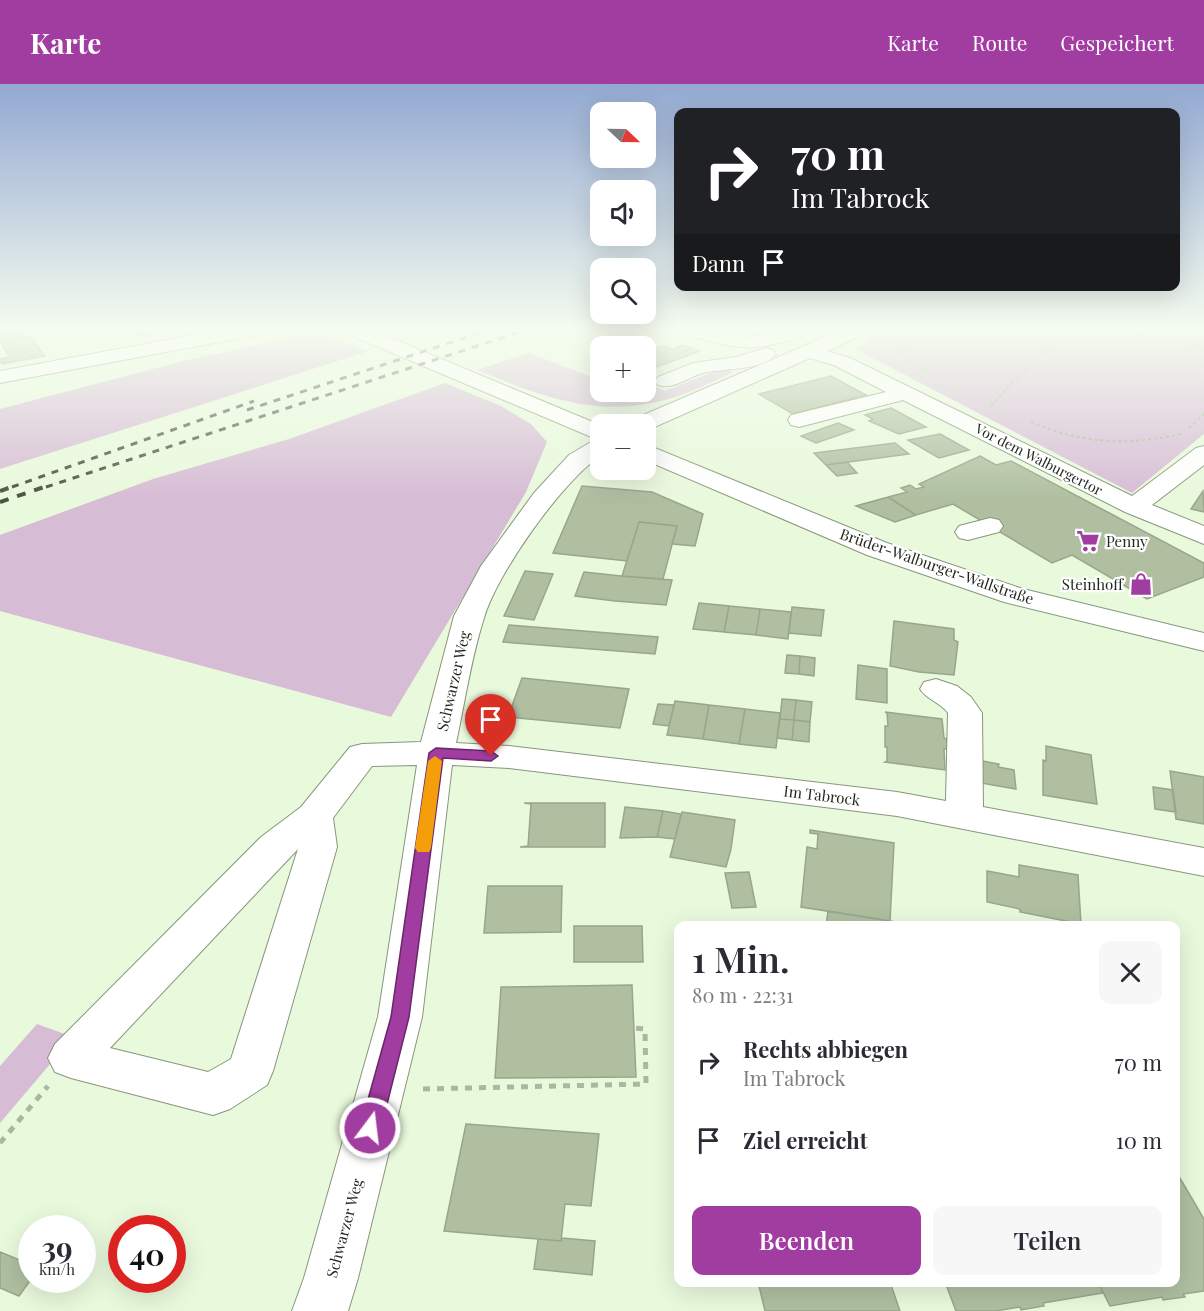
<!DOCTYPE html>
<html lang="de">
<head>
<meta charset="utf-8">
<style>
	:root { --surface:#fff; --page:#f7f7f7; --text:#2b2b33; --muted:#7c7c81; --accent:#a13ca1 }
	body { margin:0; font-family:"Playfair Display",serif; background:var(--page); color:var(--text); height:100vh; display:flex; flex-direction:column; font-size:22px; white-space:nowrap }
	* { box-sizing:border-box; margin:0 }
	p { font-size:20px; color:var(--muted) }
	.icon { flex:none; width:33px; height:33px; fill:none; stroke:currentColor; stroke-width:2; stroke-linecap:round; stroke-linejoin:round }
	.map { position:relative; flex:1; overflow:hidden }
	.drawer { position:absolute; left:674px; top:837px; width:506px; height:366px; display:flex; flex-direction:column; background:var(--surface); border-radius:12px; box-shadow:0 6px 24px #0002 }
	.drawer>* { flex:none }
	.banner { position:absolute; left:674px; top:24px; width:506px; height:183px; border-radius:12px; box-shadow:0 6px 24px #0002; background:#202124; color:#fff; overflow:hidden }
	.needle { width:39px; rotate:112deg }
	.fabs { position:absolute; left:590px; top:18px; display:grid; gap:12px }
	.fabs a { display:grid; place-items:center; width:66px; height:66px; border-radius:12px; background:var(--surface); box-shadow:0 6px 24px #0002; font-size:30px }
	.speed { position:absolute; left:18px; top:1131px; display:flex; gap:12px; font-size:30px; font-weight:700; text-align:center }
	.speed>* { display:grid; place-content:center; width:78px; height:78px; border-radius:50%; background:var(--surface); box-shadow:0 6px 24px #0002; line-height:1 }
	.speed small { font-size:15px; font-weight:400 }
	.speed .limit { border:9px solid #d22; background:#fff; color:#111 }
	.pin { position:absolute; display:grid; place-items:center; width:51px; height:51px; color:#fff; margin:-62px -26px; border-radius:50% 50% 50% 0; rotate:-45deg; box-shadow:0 0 6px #0007 }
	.pin .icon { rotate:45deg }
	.me { position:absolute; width:66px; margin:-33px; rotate:15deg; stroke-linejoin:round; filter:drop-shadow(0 0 4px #0008) }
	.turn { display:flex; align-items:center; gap:21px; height:126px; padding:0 18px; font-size:27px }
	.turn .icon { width:78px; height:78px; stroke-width:2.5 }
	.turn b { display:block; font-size:42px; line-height:51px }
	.then { display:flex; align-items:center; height:57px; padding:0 18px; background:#0003; gap:12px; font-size:22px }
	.round { display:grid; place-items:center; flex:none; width:63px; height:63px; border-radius:12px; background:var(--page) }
	.head { display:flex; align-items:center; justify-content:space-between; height:102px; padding:0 18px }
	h1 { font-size:36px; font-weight:600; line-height:45px }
	.button { display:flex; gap:12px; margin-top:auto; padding:12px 18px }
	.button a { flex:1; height:69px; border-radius:12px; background:var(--accent); color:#fff; font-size:24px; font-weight:600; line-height:69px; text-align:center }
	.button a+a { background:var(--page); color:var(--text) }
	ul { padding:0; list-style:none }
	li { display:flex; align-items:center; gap:18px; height:78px; padding:0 18px }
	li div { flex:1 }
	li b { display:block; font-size:22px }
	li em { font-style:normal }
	header { display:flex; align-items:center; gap:36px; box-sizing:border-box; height:84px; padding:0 30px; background:var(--accent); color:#fff }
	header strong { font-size:28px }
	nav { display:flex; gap:33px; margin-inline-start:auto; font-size:21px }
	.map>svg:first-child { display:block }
</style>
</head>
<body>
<header>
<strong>Karte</strong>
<nav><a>Karte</a><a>Route</a><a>Gespeichert</a></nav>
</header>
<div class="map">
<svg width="1204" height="1227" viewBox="0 0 1204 1227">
	<rect width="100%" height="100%" fill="#e9f9dc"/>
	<path fill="#d6bcd5" d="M 382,244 L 439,244 C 418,251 402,259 382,244 Z
		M 889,244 L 1204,244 L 1204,350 L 1132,409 L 855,265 Z
		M 318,253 L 339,257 L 369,267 L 0,385 L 0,325 L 183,277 L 290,254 Z
		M 529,269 L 600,296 L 600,308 L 645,308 L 645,299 L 665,307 L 723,284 L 734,288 C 709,299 683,313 656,318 C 592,333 536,310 477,286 Z
		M 445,299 L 501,322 L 531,340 L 547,358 L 526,408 L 391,633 L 0,527 L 0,451 L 153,395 L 289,355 Z
		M 37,940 L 73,953 L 0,1039 L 0,982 Z"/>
	<path fill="#afbfa0" stroke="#98a68c" stroke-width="1.5" d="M 0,244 L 21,244 L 24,254 L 0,257 Z
		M 131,244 L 172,244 L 174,245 L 140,252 Z
		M 727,244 L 760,244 L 746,250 Z
		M 30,252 L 45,272 L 2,280 L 0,275 L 9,273 L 0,257 Z
		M 682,261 L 700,267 L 693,270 L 675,264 Z
		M 662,262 L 690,271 L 645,287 L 645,268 Z
		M 831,292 L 866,311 L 793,330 L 759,310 Z
		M 891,324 L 926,343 L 899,350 L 869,337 L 873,335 L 865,331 Z
		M 838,339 L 854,346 L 816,359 L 801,352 Z
		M 940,350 L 969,366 L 939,374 L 908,356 Z
		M 895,359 L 909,370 L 826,381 L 814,369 Z
		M 980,372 L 996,381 L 1011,377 L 1204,479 L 1204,493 L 1147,515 L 1072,471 L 1052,479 L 953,420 L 916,431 L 888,413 L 907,408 L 901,404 L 910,401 L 916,405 L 924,403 L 919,400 Z
		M 847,378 L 857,389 L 837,392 L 826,381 Z
		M 582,402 L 652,408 L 703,430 L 695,462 L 672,460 L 677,442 L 639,438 L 627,477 L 553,469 Z
		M 1203,407 L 1204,428 L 1191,425 Z
		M 888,413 L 916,431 L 895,438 L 856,422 Z
		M 639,438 L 677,442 L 663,495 L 622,492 Z
		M 525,487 L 553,490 L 534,536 L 504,532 Z
		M 584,488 L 621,492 L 672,496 L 666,521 L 615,517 L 575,512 Z
		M 699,519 L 729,522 L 724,548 L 693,545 Z
		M 729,522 L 760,525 L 756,551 L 724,548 Z
		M 792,523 L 824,526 L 821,552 L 789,549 Z
		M 760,525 L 791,528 L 788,555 L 756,551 Z
		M 894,537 L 954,545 L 954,556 L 958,558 L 954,591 L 919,588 L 890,582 Z
		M 509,541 L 658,553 L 655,570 L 503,558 Z
		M 787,571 L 800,572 L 799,590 L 785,589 Z
		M 800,572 L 815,574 L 814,592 L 799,590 Z
		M 858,581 L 887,585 L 887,619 L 856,615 Z
		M 522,594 L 629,605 L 620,644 L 508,633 Z
		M 782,615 L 796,616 L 794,636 L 780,635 Z
		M 796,616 L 812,618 L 810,638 L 794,636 Z
		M 675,617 L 709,621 L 703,655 L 667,651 Z
		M 658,620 L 674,621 L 669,642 L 653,640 Z
		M 709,621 L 745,625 L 739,660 L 703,655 Z
		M 745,625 L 780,629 L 776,664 L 739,660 Z
		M 885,628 L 942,635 L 944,654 L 947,655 L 948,665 L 944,665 L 945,686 L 885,678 L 887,677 L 887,663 L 885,663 L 885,642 L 888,642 L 887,629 Z
		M 780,635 L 794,636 L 792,656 L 777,654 Z
		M 794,636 L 810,638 L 809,658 L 792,656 Z
		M 1046,662 L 1091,671 L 1097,720 L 1043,711 L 1043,676 L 1046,677 Z
		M 977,676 L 999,680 L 998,683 L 1014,686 L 1016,705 L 975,698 Z
		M 1170,687 L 1204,693 L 1204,740 L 1176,735 Z
		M 1153,703 L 1173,706 L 1176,728 L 1155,725 Z
		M 524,719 L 605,719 L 605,763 L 520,763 L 528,762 L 531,720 Z
		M 625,723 L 663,727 L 657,753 L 620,754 Z
		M 663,727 L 681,730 L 675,755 L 657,753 Z
		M 682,728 L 735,736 L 731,765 L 726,783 L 670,773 Z
		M 810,746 L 894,759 L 890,837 L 801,823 L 807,763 L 817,765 L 818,750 L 810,749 Z
		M 1019,781 L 1078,791 L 1081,840 L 1020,828 L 1020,825 L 987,818 L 987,787 L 1019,793 Z
		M 749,788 L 756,823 L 732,824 L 725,789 Z
		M 488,802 L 562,802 L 561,848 L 484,849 Z
		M 828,827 L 890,837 L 918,842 L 826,842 Z
		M 574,842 L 642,842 L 643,878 L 574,878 Z
		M 632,901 L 636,993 L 495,994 L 501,903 Z
		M 466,1040 L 599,1050 L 591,1122 L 565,1120 L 561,1157 L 444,1147 Z
		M 1177,1089 L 1204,1135 L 1204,1207 L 1183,1210 L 1185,1213 L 1163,1216 L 1162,1213 L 1110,1222 L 1098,1198 L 1174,1198 L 1174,1090 Z
		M 562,1154 L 595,1157 L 592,1191 L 534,1185 L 538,1155 L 561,1157 Z
		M 0,1168 L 32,1181 L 32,1194 L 19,1212 L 0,1204 Z
		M 758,1198 L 890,1198 L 900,1227 L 765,1227 Z
		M 945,1198 L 1098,1198 L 1103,1209 L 1043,1219 L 1044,1222 L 1021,1226 L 1020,1223 L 996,1227 L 956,1227 Z"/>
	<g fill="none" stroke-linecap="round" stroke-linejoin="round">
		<g stroke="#88967c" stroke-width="2">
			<path id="minor" d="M 231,244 L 272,244 L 270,248 L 263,250 L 0,299 L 0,287 Z
				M 341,244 L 367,244 L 600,341 L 600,372 C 562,398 497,489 484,534 C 471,574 465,618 456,659 L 509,662 L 897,708 L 946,717 L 948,629 C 940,618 927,616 920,605 L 924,598 L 936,595 L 957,602 L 971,613 L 982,629 L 983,723 L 1204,764 L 1204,792 L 897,732 L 509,684 L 452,681 L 422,933 L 358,1194 L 348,1227 L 292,1227 L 304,1194 L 378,933 L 417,681 L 372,682 L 333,734 L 337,763 L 273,987 L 267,1001 L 230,1025 L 213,1031 L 71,994 L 55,988 L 48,974 L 55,960 L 261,753 L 301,723 L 350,663 L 362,660 L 421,658 L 454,532 L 481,482 L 534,409 L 569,371 L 596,355 L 343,248 ZM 298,765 L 231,975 L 208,988 L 110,964 Z
				M 679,244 L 708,244 L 746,253 L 767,251 L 787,244 L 814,244 L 812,248 C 756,270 737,267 681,248 Z
				M 846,244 L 872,244 L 870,248 L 827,267 L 850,274 L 1132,412 L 1196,364 L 1204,362 L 1204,381 L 1152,421 L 1204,442 L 1204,460 L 1125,428 L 903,316 L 799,343 L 791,341 L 788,336 L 791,331 L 886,308 L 836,282 L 810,274 L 650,345 L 645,346 L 645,340 L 631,340 L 634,335 Z
				M 766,264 L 773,266 L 776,270 C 764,287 722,284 703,289 C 688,293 674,306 658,301 L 654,297 L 658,293 L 693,279 L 736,273 Z
				M 645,360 L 887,459 L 1023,505 L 1204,549 L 1204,567 L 1004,518 L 867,471 L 645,376 Z
				M 990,434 L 999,436 L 1003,442 L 999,448 L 968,456 L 959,454 L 955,448 L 959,442 Z"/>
		</g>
		<path stroke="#abb8a1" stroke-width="2" stroke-dasharray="3 3" stroke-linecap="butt" d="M 1108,244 L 1204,263
			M 289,248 L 315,244
			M 927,287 L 905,276 L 899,266 L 932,244
			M 991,322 L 1013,298 L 1073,244
			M 1031,338 C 1085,360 1125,362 1181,350
			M 1189,344 L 1204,330"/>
		<path stroke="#abb8a1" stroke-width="5" stroke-dasharray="7 7" stroke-linecap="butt" d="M 423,1005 L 646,1000 L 645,945 L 633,944
			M 0,1059 L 48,1002"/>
		<use href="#minor" fill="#fff" fill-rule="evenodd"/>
		<path stroke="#4a5244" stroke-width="3" stroke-dasharray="7 7" stroke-linecap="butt" d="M 247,326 L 494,244
			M 12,403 L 254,317
			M 46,403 L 532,244"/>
		<path stroke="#4a5244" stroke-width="4" stroke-dasharray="9 9" stroke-linecap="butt" d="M 0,407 L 17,401
			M 0,418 L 50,401"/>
	</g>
	<linearGradient id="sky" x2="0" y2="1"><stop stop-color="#93a9d2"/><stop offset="0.59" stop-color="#f5fcef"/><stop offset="1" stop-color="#f5fcef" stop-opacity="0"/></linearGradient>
	<rect width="1204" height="416" fill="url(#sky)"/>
	<path fill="#a13ca1" stroke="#692769" stroke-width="1.5" d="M 436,664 L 491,667 L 498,672 L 491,677 L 443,674 L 409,933 L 381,1044 L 378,1050 L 370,1053 L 363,1050 L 360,1044 L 391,933 L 429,669 Z"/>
	<path fill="#f59e0b" d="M 435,672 L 442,677 L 431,764 L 429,768 L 418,768 L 415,764 L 428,677 Z"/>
	<defs>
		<g id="supermarket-bare" transform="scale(1.8)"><path d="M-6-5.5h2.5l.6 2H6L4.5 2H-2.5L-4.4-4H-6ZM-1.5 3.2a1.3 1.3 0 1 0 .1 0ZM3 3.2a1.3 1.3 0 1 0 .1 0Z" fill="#a13ca1" stroke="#fff" stroke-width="2.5" paint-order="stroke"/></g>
		<g id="shop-bare" transform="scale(1.8)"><path d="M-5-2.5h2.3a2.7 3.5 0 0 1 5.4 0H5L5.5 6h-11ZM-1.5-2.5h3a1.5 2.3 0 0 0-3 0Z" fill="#a13ca1" stroke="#fff" stroke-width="2.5" paint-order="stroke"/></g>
	</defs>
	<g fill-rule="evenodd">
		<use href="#supermarket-bare" x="1088" y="457"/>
		<use href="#shop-bare" x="1141" y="500"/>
	</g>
	<g text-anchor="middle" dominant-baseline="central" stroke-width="4.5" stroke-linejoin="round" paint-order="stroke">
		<g font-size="14" fill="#22281d" stroke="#fff">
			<text transform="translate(1039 375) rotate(27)">Vor dem Walburgertor</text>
		</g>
		<g font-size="15" fill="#22281d" stroke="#fff" text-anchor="start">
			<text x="1106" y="457">Penny</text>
			<text x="1123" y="500" text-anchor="end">Steinhoff</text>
		</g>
		<g font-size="15" fill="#22281d" stroke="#fff">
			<text transform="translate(937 482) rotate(19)">Brüder-Walburger-Wallstraße</text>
			<text transform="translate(453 597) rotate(-77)">Schwarzer Weg</text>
			<text transform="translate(822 711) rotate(7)">Im Tabrock</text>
			<text transform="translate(344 1144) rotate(-75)">Schwarzer Weg</text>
		</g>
	</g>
</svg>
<div class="fabs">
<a><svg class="needle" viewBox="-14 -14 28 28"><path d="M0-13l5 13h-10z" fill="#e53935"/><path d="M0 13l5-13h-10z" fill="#7c7c81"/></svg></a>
<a><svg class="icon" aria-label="sound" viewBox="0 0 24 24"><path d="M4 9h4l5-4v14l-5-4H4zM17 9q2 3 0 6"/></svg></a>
<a><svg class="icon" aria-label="search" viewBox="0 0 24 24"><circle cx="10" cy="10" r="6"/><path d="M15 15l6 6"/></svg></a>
<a>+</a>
<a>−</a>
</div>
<div class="speed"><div>39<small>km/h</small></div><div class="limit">40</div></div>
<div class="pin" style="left:491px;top:672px;background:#d93025"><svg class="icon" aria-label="arrive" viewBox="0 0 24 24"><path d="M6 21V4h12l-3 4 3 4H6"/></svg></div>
<svg class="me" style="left:370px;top:1044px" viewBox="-20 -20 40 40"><circle r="17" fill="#a13ca1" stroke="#fff" stroke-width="3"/><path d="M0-11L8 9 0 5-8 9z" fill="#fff"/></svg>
<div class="banner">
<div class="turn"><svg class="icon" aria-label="right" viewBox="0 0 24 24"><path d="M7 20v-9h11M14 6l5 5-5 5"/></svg><div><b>70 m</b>Im Tabrock</div></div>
<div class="then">Dann<svg class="icon" aria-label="arrive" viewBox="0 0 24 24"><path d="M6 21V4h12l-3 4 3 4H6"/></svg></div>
</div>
<section class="drawer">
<div class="head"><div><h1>1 Min.</h1><p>80 m · 22:31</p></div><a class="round"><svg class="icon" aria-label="close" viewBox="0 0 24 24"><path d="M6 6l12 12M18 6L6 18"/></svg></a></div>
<ul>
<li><svg class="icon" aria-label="right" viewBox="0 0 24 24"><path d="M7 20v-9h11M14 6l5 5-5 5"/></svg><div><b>Rechts abbiegen</b><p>Im Tabrock</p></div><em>70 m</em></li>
<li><svg class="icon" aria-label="arrive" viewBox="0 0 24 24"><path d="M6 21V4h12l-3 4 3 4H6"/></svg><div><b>Ziel erreicht</b></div><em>10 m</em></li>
</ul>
<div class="button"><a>Beenden</a><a>Teilen</a></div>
</section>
</div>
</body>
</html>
